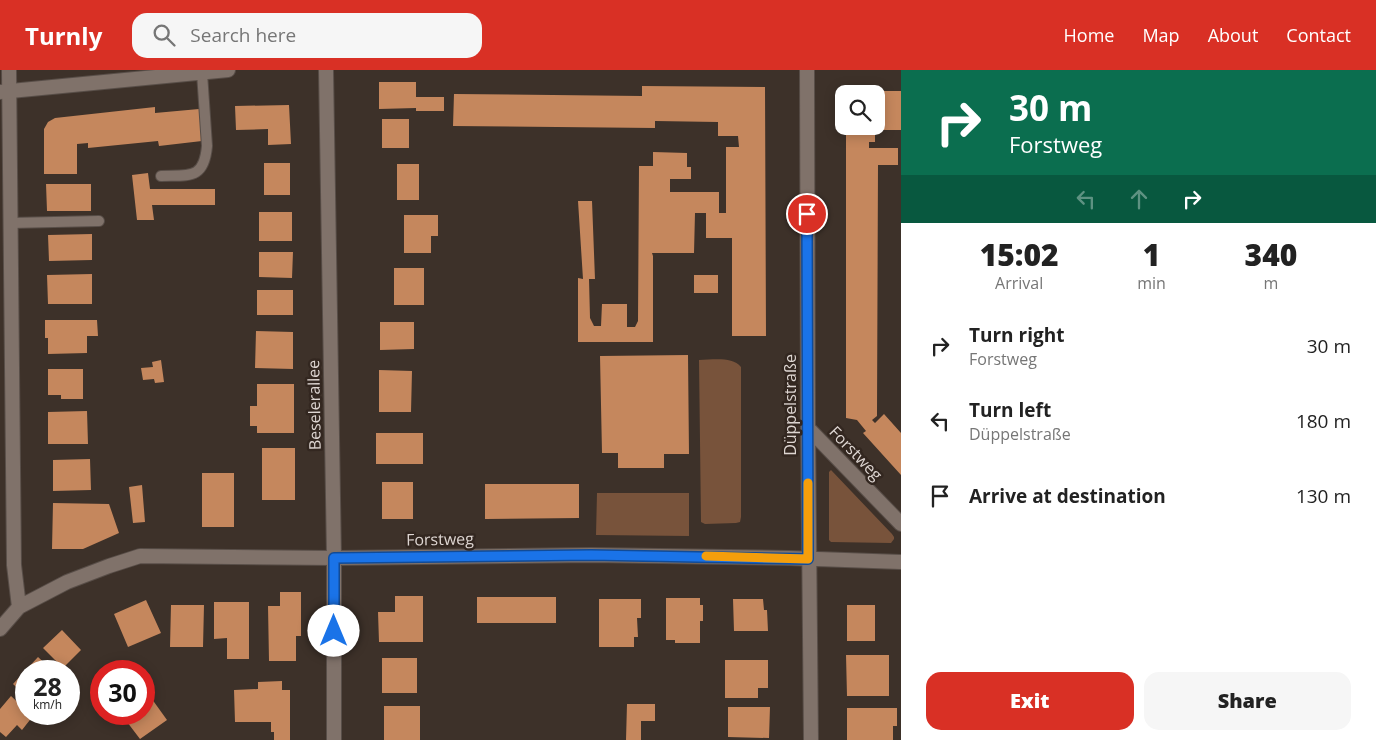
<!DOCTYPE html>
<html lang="en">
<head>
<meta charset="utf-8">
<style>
	:root { --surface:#fff; --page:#f6f6f6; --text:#222; --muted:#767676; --accent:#d93025 }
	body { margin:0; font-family:"Open Sans",sans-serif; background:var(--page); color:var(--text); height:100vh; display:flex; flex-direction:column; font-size:19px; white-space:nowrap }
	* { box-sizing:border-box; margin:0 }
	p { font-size:16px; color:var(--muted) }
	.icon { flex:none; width:28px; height:28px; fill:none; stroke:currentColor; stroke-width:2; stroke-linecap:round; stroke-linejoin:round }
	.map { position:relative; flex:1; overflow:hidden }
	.drawer { display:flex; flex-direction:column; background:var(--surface); width:475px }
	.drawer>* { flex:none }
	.hud { background:#0b6e4f; color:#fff; overflow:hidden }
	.buttons { position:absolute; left:835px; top:15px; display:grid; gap:10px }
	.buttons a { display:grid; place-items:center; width:50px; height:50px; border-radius:10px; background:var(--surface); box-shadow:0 2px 12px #0003; font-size:25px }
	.speed { position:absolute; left:15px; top:590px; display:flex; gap:10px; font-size:25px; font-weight:700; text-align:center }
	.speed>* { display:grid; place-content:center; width:65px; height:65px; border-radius:50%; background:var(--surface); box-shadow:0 2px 12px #0003; line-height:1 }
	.speed small { font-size:12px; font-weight:400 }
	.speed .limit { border:8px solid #d22; background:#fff; color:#111 }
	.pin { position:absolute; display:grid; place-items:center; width:42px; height:42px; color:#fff; margin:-21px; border:2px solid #fff; border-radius:50%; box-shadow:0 1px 5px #0007 }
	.me { position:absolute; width:55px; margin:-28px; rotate:0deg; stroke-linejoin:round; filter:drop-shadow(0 0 4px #0008) }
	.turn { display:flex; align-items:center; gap:18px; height:105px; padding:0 25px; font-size:22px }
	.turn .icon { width:65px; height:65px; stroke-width:2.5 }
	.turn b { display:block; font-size:35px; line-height:42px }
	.lanes { display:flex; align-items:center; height:48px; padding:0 25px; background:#0003; justify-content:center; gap:25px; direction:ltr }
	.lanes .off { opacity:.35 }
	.eta { display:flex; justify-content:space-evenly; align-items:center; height:85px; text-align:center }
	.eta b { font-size:30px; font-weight:800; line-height:35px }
	.primary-button { display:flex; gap:10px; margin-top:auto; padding:10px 25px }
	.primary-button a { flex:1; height:58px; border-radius:15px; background:var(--accent); color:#fff; font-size:20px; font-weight:800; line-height:58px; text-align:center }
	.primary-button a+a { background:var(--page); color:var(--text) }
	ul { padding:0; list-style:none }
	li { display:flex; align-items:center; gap:15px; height:75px; padding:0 25px }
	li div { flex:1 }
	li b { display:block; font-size:19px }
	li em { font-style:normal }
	header { display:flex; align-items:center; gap:30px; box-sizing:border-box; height:70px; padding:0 25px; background:var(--accent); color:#fff }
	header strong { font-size:24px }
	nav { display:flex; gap:28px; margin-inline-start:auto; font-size:18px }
	.search { width:350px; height:45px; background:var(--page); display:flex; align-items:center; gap:12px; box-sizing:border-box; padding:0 18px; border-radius:15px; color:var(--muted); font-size:19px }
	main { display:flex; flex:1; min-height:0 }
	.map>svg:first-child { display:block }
</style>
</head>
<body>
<header>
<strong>Turnly</strong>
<div class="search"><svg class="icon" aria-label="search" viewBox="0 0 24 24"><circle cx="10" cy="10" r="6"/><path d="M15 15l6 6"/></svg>Search here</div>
<nav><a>Home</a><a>Map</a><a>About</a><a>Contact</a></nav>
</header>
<main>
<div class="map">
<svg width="901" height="670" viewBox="0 0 901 670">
	<rect width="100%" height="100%" fill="#3d3129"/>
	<path fill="#78533b" d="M 699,290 C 712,290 732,286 741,297 L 741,447 L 740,452 L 736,453 L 705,454 L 701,452 Z
		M 831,400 L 892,464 L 894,467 L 894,469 L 891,473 L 831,472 L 829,470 L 829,402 Z
		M 597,423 L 689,423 L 689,466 L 596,465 Z"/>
	<path fill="#c5875d" d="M 379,12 L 416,12 L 416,27 L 444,27 L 444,41 L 416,41 L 416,38 L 379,39 Z
		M 642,16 L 765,17 L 766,266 L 732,266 L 732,168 L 706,168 L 706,143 L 695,143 L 694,183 L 652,183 L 653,186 L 653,272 L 578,272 L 578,208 L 583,209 L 578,131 L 592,131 L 595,209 L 589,209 L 590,248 L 594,256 L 601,256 L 602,234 L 627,234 L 627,257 L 635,257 L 638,251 L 639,96 L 653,96 L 653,82 L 687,83 L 687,97 L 691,97 L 691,109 L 670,109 L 670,122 L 719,122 L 719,143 L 726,143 L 726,77 L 739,77 L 738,66 L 718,66 L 718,52 L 655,51 L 655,58 L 453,56 L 454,24 L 642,26 Z
		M 847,21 L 901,21 L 901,60 L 875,60 L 875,72 L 869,72 L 869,78 L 898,78 L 898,95 L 878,95 L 877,346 L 872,350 L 875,353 L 884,344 L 901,363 L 901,405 L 863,363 L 866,361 L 857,350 L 846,348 L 846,56 L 876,56 L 876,24 L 847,24 Z
		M 289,35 L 291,74 L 268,75 L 268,59 L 236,60 L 235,36 Z
		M 155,37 L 155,43 L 199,39 L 202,71 L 159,76 L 158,71 L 88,78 L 88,73 L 77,74 L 77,104 L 44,104 L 44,59 L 48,52 L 55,48 Z
		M 382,49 L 409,49 L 409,78 L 382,78 Z
		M 264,93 L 290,93 L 290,125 L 264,125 Z
		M 397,94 L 419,94 L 419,130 L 397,130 Z
		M 148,103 L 150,119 L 215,119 L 215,135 L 152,135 L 154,150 L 137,150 L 132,105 Z
		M 46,114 L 91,114 L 91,141 L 47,141 Z
		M 259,142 L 292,142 L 292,171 L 259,171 Z
		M 404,145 L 438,145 L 438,166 L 431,166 L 431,183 L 404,183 Z
		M 92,164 L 92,190 L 49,191 L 48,165 Z
		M 259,182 L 293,182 L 292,208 L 259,207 Z
		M 394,198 L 424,198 L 424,235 L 394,235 Z
		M 92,204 L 92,234 L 48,234 L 47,205 Z
		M 694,205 L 718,205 L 718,223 L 694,223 Z
		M 257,220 L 293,220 L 293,245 L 257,245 Z
		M 45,250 L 97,250 L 98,266 L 87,266 L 87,283 L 48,284 L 48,268 L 45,268 Z
		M 380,252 L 414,252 L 414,279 L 380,280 Z
		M 256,261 L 293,262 L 293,299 L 255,298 Z
		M 688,285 L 689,384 L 664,384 L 664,398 L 618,398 L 618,383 L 602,383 L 600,286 Z
		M 161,290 L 164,312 L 155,313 L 154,309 L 143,310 L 141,298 L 153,297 L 152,292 Z
		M 48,299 L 83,299 L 83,329 L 61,329 L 61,325 L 48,325 Z
		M 379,300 L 412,301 L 411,342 L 379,342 Z
		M 257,314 L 294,314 L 294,363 L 257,363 L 257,356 L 250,356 L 250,336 L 257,336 Z
		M 87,341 L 88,374 L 48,374 L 48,342 Z
		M 376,363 L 423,363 L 423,394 L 376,394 Z
		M 262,378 L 295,378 L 295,430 L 262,430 Z
		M 90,389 L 91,420 L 53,421 L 53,390 Z
		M 202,403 L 234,403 L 234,457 L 202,457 Z
		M 382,412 L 413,412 L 413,449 L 382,449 Z
		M 485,414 L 579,414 L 579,448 L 485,449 Z
		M 142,415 L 145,452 L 133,453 L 129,417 Z
		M 53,433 L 109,434 L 119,463 L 83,479 L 52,479 Z
		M 280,522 L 301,522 L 301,566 L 296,566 L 296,591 L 269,591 L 268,536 L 280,536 Z
		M 395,526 L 423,526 L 423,572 L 379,572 L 378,542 L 395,542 Z
		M 477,527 L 556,527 L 556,553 L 477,553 Z
		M 666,528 L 700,528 L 700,535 L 703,535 L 703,551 L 700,551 L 700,573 L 675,573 L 675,570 L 666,570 Z
		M 599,529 L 641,529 L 641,548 L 637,548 L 638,567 L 634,567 L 634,577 L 599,577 Z
		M 733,529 L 763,529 L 764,540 L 767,540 L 768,561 L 734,561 Z
		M 146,530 L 161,563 L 128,577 L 114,544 Z
		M 214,532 L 249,532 L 249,589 L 227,589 L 227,568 L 214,569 Z
		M 171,535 L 204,535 L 203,577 L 170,577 Z
		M 847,535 L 875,535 L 875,571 L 847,571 Z
		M 62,560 L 81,580 L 63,598 L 43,578 Z
		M 846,585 L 889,585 L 889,626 L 847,626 Z
		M 38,587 L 53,601 L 26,601 L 26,626 L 13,614 Z
		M 382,588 L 417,588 L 417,623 L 382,623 Z
		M 725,590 L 768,590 L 768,618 L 758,618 L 758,628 L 725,628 Z
		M 282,611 L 282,620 L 290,620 L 290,670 L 274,670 L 274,662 L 271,662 L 271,652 L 235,652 L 234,620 L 258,619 L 258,612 Z
		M 144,618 L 167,650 L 140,669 L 121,644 L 144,644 Z
		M 11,626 L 26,640 L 26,644 L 31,644 L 33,646 L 22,660 L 17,655 L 6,667 L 0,662 L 0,639 Z
		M 627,634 L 655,634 L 655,651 L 641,651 L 641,670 L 626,670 Z
		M 384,636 L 420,636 L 420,670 L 384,670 Z
		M 728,637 L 770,637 L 769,668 L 728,667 Z
		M 847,638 L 897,638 L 897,656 L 893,656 L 893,670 L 847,670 Z"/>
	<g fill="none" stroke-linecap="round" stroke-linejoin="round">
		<g stroke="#584e48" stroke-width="12">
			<path id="service" d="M 161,106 C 189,105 204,110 207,76 L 202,3
				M 10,153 L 99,151"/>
		</g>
		<g stroke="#584e48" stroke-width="16">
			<path id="minor" d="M 9,0 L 14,495 L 19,537
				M 326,0 L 334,488 L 334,670
				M 807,0 L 808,358 L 811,670
				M 808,358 L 901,454
				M 0,559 L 19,537 L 67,512 L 109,496 L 140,486 L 334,488 L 591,485 L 789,488 L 901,492"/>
		</g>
		<g stroke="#584e48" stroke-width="16">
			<path id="tertiary" d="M 0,22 L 228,0"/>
		</g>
		<use href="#service" stroke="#80726a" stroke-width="10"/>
		<use href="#minor" stroke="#80726a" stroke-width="14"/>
		<use href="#tertiary" stroke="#80726a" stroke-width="14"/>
	</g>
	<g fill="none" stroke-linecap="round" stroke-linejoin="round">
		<g stroke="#114b97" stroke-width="12">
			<path id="route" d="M 334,561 L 334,488 L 591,485 L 808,489 L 807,144"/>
		</g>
		<use href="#route" stroke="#1a73e8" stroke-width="9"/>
		<path stroke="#f59e0b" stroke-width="9" d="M 706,486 L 808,489 L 808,413"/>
	</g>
	<g text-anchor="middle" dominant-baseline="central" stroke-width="5" stroke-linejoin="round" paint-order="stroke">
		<g font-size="16" fill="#ded6d2" stroke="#332720">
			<text transform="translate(314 335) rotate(-91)">Beselerallee</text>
			<text transform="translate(790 335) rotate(-90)">Düppelstraße</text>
			<text transform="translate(856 383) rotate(46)">Forstweg</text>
			<text transform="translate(440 469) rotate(-1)">Forstweg</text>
		</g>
	</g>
</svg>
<div class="buttons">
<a><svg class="icon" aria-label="search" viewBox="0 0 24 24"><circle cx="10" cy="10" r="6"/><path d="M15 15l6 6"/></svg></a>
</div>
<div class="speed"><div>28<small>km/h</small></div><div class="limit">30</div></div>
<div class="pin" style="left:807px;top:144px;background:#d93025"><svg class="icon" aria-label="arrive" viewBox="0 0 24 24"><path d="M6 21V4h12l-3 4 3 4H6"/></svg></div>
<svg class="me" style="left:334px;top:561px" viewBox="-20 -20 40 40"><circle r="19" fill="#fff"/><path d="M0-13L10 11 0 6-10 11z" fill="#1a73e8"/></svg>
</div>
<section class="drawer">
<div class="hud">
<div class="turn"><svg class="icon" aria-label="right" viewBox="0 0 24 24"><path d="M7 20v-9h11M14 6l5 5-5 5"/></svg><div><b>30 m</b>Forstweg</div></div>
<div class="lanes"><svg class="icon off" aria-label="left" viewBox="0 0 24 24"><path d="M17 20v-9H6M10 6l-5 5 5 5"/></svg><svg class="icon off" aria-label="ahead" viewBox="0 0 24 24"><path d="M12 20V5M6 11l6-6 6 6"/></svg><svg class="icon" aria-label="right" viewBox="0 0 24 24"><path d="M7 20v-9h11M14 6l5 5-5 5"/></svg></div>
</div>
<div class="eta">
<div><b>15:02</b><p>Arrival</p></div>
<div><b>1</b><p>min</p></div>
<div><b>340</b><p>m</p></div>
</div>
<ul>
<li><svg class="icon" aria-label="right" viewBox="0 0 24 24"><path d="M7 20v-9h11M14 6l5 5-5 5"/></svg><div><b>Turn right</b><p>Forstweg</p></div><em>30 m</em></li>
<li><svg class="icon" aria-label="left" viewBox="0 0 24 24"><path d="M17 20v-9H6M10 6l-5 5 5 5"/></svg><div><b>Turn left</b><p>Düppelstraße</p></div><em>180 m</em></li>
<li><svg class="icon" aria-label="arrive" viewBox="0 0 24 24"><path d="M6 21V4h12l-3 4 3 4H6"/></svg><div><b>Arrive at destination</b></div><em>130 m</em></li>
</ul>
<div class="primary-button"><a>Exit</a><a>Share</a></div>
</section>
</main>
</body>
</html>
